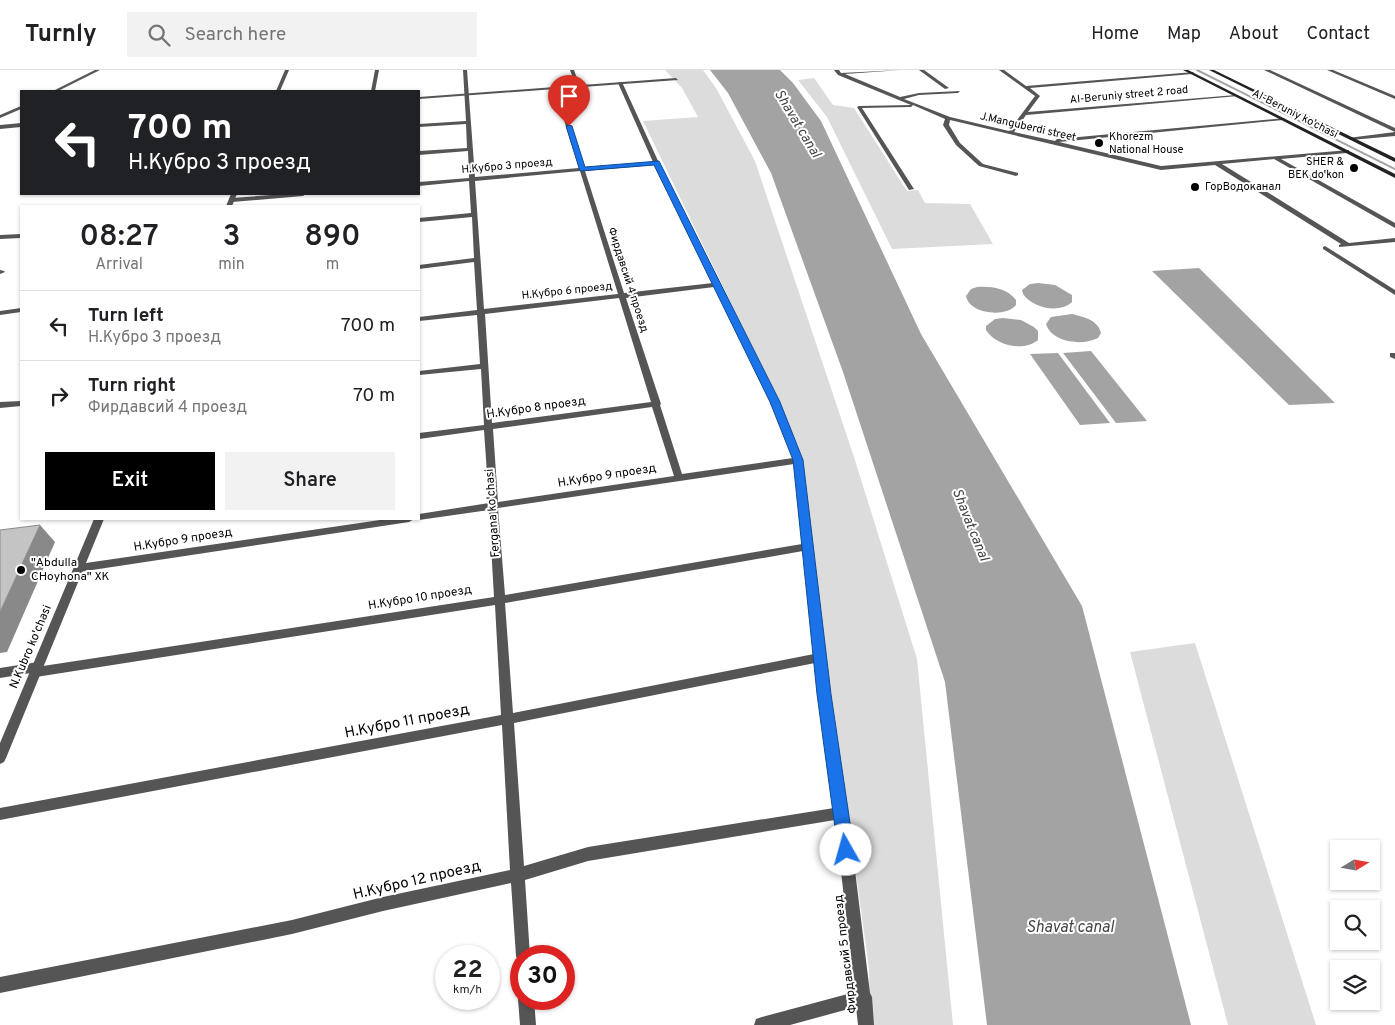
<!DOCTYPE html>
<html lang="en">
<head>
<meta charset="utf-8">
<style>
	:root { --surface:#fff; --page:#f2f2f2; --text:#202124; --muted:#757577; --line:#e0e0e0; --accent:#000 }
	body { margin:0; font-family:Overpass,sans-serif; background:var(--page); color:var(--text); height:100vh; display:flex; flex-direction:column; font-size:19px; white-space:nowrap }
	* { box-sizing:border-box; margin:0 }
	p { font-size:16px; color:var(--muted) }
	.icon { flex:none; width:28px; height:28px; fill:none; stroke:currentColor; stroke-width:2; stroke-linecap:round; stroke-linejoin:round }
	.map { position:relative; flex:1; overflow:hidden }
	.drawer { position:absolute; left:20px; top:135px; width:400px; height:315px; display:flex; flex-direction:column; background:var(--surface); border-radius:0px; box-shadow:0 1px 4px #0004 }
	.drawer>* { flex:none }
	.top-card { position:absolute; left:20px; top:20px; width:400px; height:105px; border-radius:0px; box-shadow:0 1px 4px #0004; background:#202124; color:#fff; overflow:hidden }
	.needle { width:32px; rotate:79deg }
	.buttons { position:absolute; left:1330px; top:770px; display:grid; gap:10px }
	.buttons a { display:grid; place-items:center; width:50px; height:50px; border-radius:0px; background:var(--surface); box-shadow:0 1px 4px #0004; font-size:25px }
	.speed { position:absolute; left:435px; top:875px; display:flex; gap:10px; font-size:25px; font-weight:700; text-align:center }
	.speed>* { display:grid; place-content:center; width:65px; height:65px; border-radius:50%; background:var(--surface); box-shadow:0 1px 4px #0004; line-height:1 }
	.speed small { font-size:12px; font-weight:400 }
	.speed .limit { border:8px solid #d22; background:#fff; color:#111 }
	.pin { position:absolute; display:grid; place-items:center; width:42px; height:42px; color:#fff; margin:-51px -21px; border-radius:50% 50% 50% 0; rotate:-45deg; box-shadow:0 0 5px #0007 }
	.pin .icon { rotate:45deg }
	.me { position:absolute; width:55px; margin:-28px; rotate:353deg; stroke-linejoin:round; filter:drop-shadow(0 0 4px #0008) }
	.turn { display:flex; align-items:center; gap:18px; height:105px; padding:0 25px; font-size:22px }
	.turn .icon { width:65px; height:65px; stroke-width:2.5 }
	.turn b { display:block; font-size:35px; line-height:42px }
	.eta { display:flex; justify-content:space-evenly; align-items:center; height:85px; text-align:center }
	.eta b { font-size:30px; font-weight:600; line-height:35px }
	.action { display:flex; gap:10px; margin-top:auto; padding:10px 25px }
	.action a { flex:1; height:58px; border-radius:0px; background:var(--accent); color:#fff; font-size:20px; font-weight:600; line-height:58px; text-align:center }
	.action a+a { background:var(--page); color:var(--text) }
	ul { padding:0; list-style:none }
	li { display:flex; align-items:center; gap:15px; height:70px; padding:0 25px; border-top:1px solid var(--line) }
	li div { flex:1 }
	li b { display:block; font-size:19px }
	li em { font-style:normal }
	header { display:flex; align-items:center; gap:30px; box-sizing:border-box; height:70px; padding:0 25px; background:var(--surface); border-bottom:1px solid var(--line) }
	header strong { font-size:24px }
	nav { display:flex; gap:28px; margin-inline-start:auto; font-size:18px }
	.search { width:350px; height:45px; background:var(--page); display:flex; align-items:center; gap:12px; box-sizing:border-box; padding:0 18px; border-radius:0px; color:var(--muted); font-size:19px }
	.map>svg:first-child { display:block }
</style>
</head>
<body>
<header>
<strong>Turnly</strong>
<div class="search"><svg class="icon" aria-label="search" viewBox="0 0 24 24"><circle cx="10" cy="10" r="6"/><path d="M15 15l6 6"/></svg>Search here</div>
<nav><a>Home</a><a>Map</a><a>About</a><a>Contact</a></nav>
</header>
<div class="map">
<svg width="1395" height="955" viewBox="0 0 1395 955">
	<rect width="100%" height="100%" fill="#fff"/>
	<path fill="#dcdcdc" d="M 665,0 L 703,0 L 716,18 L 755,91 L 854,387 L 917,589 L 953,955 L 870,955 L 869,899 L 810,467 L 803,393 L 783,341 L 643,51 L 698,47 L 682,18 Z
		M 814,8 L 833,35 L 854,38 L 907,121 L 918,120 L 925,133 L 970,134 L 993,174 L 892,179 L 827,47 L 798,10 Z
		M 1195,573 L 1316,955 L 1228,955 L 1130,582 Z"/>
	<path fill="#a3a3a3" d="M 710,0 L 780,0 L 793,13 L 821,51 L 921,264 L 1082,536 L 1191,955 L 987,955 L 945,612 L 843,302 L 771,103 L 728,23 Z
		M 1199,198 L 1335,333 L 1289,335 L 1152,201 Z
		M 1038,213 L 1055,215 L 1072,225 L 1072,232 C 1059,244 1033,238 1023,224 L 1022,220 L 1030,214 Z
		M 977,217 C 991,216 1007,218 1016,230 L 1016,235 C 1006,248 969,244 966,226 L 971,219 Z
		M 1072,244 C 1084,247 1098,250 1101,263 L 1098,268 C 1083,276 1052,273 1046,254 L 1051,247 Z
		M 1003,248 L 1021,250 L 1034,257 L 1038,261 L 1038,270 C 1024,282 996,276 986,260 L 986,256 L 995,249 Z
		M 1091,281 L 1147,351 L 1116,353 L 1063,283 Z
		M 1058,283 L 1110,353 L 1080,355 L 1030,284 Z"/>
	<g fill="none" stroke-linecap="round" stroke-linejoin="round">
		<path stroke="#a3a3a3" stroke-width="2" d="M 1197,0 L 1395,99"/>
		<path fill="#555" fill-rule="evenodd" d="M 375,0 L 379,0 L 375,21 L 371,21 Z
			M 463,0 L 467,0 L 475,107 L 579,98 L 554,18 L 556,17 L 558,18 L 584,98 L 653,92 L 618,13 L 622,12 L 659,93 L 779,332 L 802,390 L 830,624 L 848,743 L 870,923 L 872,927 L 874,955 L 858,955 L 856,937 L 790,955 L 754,955 L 756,949 L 762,947 L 855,922 L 835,750 L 588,791 L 525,810 L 530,886 L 521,886 L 521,893 L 518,891 L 516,886 L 511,813 L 383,841 L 292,864 L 0,923 L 0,907 L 292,850 L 383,827 L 510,800 L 502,655 L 0,750 L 0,738 L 501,645 L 495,535 L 36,607 L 32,605 L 31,603 L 0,608 L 0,598 L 38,592 L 42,594 L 43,596 L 494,527 L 489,440 L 419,450 L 415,449 L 419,449 L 419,444 L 489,433 L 484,360 L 419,369 L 419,363 L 484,355 L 481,299 L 419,305 L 419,301 L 480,294 L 477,245 L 419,251 L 419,247 L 477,240 L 474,192 L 419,199 L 419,195 L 474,188 L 472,147 L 419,152 L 419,148 L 471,143 L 469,111 L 419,116 L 419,112 L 469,108 L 468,81 L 419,85 L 419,81 L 467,78 L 466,54 L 419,57 L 419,54 L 466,51 ZM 654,95 L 713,213 L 624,223 L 585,101 ZM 580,101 L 618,224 L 484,239 L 475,111 ZM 714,217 L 771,332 L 793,388 L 682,404 L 660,335 L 661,334 L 626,228 ZM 619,228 L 651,332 L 492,353 L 485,244 ZM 652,337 L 674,406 L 498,432 L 493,359 ZM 794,394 L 802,474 L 505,525 L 498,438 ZM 803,481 L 814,584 L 513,643 L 505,533 ZM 815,593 L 834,738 L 588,777 L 524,796 L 514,653 Z
			M 570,0 L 574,0 L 580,17 L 576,16 Z
			M 834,0 L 839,0 L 841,3 L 901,0 L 845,4 L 900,27 L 919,23 L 960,21 L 958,23 L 919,25 L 904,29 L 950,47 L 1009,61 L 1035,26 L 999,0 L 1004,0 L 1026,16 L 1194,2 L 1192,4 L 1030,18 L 1040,26 L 1028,42 L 1236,25 L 1238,26 L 1026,45 L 1014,62 L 1055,71 L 1057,69 L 1285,48 L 1283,50 L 1059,72 L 1161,96 L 1349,80 L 1349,82 L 1347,83 L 1281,89 L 1395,153 L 1395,158 L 1274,89 L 1222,94 L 1349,173 L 1395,168 L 1395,172 L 1339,177 L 1339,175 L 1341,174 L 1215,95 L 1161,100 L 950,50 L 949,55 L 960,73 L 983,94 L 1018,103 L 1018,105 L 1016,106 L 979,96 L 956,75 L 943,55 L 945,49 L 913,35 L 911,37 L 862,38 L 914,119 L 909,120 L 857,37 L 859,36 L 911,35 L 838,5 Z
			M 919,0 L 924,0 L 949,18 L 945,19 Z
			M 1264,0 L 1270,0 L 1395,58 L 1395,62 Z
			M 1327,0 L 1333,0 L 1395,26 L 1395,29 Z
			M 1395,62 L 1395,66 L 1351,70 L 1348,68 Z
			M 285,124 L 306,124 L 303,126 L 232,132 L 229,130 L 232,128 Z
			M 21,164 L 21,168 L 0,169 L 0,165 Z
			M 1325,176 L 1395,220 L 1395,225 L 1323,179 L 1323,177 Z
			M 0,200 L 4,201 L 5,202 L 0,204 Z
			M 21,238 L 21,242 L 0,245 L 0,241 Z
			M 1390,283 L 1395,283 L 1395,289 L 1390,287 Z
			M 21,331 L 21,336 L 0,338 L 0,332 Z
			M 387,449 L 414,449 L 409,452 L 79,502 L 75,501 L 74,498 L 75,495 L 79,494 Z
			M 521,923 L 521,929 L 534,929 L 536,955 L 520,955 L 518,929 Z"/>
		<path fill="#555" fill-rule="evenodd" d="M 95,0 L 100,0 L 58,21 L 53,21 Z
			M 285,0 L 289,0 L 280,21 L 276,21 Z
			M 676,8 L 678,10 L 419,29 L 419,27 Z
			M 21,36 L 21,39 L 0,48 L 0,45 Z
			M 21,53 L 21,57 L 0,59 L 0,55 Z
			M 231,124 L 237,124 L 232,136 L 226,136 Z
			M 94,449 L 104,449 L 6,688 L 4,692 L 0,694 L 0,673 Z"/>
		<path fill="#222" fill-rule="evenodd" d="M 1183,0 L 1188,0 L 1395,104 L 1395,108 Z
			M 1209,0 L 1214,0 L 1395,88 L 1395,92 Z"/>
	</g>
	<path fill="#898989" d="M 40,455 L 55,472 L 7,582 L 0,583 L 0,542 Z"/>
	<path fill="#c4c4c4" stroke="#898989" d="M 40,455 L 0,542 L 0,460 Z"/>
	<path fill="#1a73e8" stroke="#114b97" d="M 569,55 L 572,56 L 585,97 L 659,91 L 780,332 L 803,390 L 831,624 L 854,780 L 851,785 L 846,787 L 841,785 L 838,780 L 817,624 L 793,390 L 770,332 L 654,95 L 580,101 L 566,56 Z"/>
	<g fill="#000" stroke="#fff" stroke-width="2">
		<circle cx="1099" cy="73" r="5"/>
		<circle cx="1354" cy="98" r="5"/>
		<circle cx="1195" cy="117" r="5"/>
		<circle cx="21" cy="500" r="5"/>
	</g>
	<g text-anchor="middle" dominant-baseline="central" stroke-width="4" stroke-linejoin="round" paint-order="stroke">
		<g font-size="11" fill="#000" stroke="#fff">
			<text transform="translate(1129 25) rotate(-5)">Al-Beruniy street 2 road</text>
			<text transform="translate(1295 44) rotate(27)">Al-Beruniy ko’chasi</text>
			<text transform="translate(1028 57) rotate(13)">J.Manguberdi street</text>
			<text transform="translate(507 96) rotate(-5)">Н.Кубро 3 проезд</text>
			<text transform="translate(628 210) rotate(72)">Фирдавсий 4 проезд</text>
			<text transform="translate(567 221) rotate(-6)">Н.Кубро 6 проезд</text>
		</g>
		<g font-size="11" fill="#000" stroke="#fff" text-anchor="start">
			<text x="1109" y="67">Khorezm<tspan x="1109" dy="13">National House</tspan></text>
			<text x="1344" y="92" text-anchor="end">SHER &amp;<tspan x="1344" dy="13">BEK do'kon</tspan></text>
			<text x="1205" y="117">ГорВодоканал</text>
		</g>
		<g font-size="12" fill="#000" stroke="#fff">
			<text transform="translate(536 338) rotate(-8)">Н.Кубро 8 проезд</text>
			<text transform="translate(607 406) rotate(-9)">Н.Кубро 9 проезд</text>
			<text transform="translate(493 443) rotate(-94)">Fergana ko'chasi</text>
			<text transform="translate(183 470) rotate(-9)">Н.Кубро 9 проезд</text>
			<text transform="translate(420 528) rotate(-9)">Н.Кубро 10 проезд</text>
			<text transform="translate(31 577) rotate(-67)">N.Kubro ko'chasi</text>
			<text transform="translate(846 884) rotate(-97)">Фирдавсий 5 проезд</text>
		</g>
		<g font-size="12" fill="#000" stroke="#fff" text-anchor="start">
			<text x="31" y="493">"Abdulla<tspan x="31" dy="14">CHoyhona" XK</tspan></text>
		</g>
		<g font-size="14" font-style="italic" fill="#444" stroke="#fff">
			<text transform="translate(797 54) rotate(59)">Shavat canal</text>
			<text transform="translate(970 455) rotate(68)">Shavat canal</text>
		</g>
		<g font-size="15" fill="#000" stroke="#fff">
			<text transform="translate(407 652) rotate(-11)">Н.Кубро 11 проезд</text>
			<text transform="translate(417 811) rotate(-13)">Н.Кубро 12 проезд</text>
		</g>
		<g font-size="16" font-style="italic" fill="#444" stroke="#fff">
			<text x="1070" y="858">Shavat canal</text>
		</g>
	</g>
</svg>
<div class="buttons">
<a><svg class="needle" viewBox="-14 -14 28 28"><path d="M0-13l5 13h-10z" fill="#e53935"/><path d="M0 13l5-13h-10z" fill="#757577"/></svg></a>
<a><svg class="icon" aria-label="search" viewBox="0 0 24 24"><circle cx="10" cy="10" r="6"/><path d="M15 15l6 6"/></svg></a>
<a><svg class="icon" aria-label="layers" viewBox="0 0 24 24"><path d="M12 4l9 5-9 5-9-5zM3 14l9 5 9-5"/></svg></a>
</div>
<div class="speed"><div>22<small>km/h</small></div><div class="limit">30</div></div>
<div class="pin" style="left:569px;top:56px;background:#d93025"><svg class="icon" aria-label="arrive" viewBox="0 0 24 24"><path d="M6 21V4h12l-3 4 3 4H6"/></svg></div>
<svg class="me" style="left:846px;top:780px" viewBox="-20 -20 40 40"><circle r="19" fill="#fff"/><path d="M0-13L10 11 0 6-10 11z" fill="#1a73e8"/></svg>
<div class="top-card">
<div class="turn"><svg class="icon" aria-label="left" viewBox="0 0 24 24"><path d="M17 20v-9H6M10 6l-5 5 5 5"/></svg><div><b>700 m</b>Н.Кубро 3 проезд</div></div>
</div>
<section class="drawer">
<div class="eta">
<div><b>08:27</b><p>Arrival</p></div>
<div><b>3</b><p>min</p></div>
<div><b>890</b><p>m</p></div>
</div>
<ul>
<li><svg class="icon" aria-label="left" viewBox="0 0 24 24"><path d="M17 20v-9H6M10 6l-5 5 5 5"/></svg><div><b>Turn left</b><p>Н.Кубро 3 проезд</p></div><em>700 m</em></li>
<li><svg class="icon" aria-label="right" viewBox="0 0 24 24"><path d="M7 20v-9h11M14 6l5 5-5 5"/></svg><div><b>Turn right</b><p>Фирдавсий 4 проезд</p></div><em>70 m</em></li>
</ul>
<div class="action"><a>Exit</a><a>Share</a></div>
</section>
</div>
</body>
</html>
